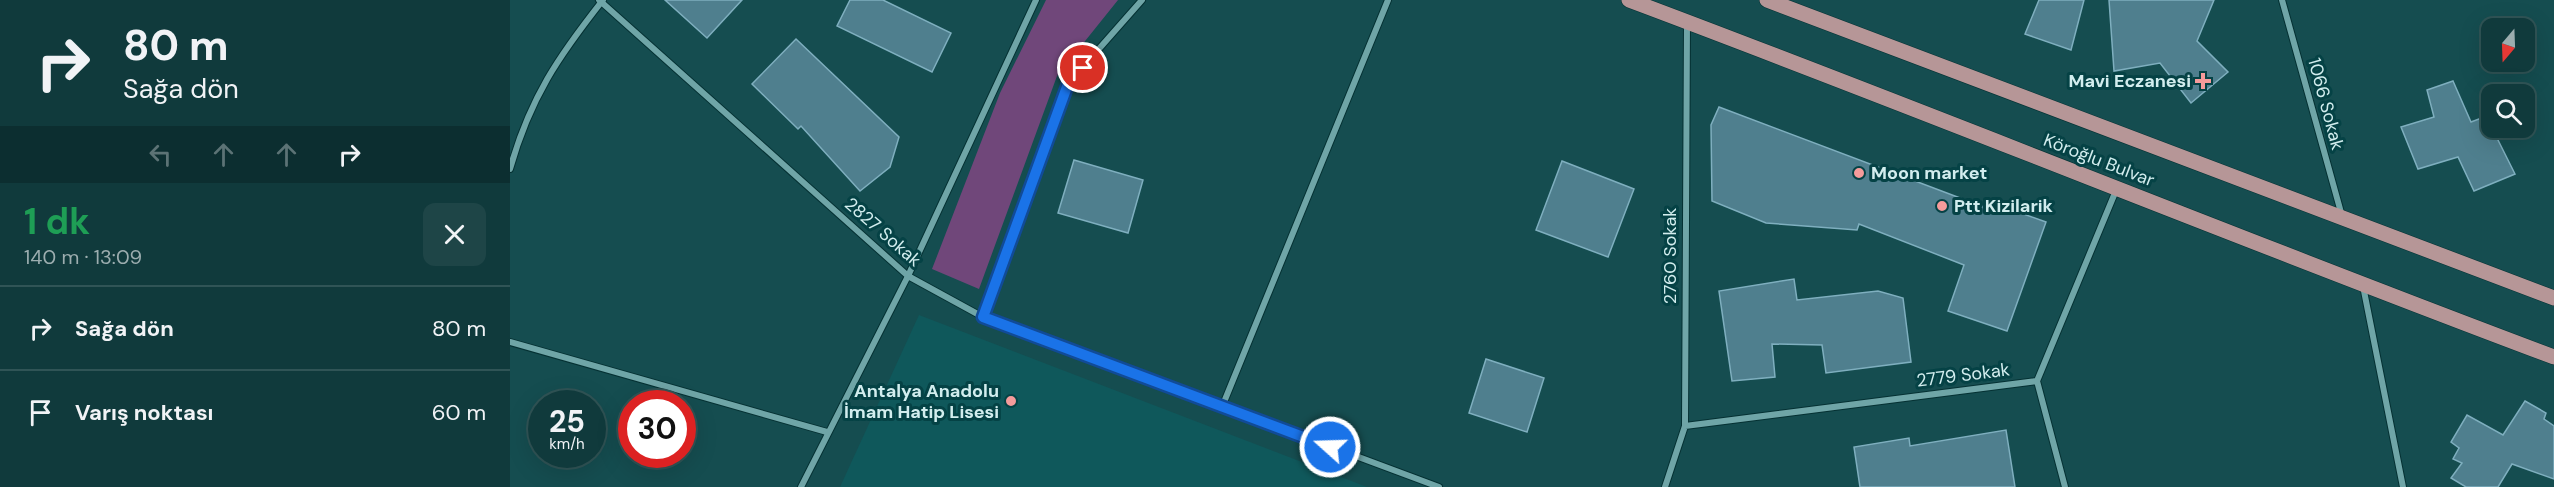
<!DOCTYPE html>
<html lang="tr">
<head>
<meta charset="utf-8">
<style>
	:root { --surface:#103a3c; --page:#1e4547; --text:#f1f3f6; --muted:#9cadaf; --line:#305456 }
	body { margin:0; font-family:"DM Sans",sans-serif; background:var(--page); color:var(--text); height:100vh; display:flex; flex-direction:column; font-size:22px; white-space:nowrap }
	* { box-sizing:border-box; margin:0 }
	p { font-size:20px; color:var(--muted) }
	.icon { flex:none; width:33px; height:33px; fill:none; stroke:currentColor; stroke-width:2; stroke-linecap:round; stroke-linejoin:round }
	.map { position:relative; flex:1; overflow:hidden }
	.sheet { display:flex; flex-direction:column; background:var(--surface); width:510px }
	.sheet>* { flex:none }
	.top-card { background:#103a3c; color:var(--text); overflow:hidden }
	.needle { width:39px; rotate:199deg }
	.controls { position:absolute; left:1971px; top:18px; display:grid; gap:12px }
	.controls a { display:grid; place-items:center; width:54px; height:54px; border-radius:12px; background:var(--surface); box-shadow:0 6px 24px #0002,0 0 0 2px var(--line); font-size:30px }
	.speed { position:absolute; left:18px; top:390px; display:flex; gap:12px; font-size:30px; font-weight:700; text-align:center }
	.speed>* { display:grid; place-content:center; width:78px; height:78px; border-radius:50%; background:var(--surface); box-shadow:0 6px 24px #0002,0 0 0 2px var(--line); line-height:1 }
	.speed small { font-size:15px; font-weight:400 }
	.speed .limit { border:9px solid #d22; background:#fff; color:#111 }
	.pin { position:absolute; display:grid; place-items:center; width:51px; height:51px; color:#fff; margin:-26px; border:3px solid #fff; border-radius:50%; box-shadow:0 2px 6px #0007 }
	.me { position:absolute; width:66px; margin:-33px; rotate:290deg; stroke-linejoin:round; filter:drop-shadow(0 0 4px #0008) }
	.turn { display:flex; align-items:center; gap:21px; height:126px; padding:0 24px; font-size:27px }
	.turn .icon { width:78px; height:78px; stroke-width:2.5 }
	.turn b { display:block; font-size:42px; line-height:51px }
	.lanes { display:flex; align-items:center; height:57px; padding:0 24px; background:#0003; justify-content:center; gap:30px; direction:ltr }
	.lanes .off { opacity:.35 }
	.round { display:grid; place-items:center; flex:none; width:63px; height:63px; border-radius:12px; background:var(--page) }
	.head { display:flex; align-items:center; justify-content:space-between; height:102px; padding:0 24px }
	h1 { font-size:36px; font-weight:700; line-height:45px; color:#1e9e55 }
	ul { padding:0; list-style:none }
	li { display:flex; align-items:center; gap:18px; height:84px; padding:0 24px; border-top:2px solid var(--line) }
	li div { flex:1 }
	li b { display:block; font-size:22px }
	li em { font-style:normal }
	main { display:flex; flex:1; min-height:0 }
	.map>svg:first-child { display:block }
</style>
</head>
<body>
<main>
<section class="sheet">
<div class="top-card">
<div class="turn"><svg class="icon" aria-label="right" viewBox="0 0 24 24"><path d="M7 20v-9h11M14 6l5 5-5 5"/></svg><div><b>80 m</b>Sağa dön</div></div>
<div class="lanes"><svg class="icon off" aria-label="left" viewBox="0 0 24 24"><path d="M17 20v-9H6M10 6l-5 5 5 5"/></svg><svg class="icon off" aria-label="ahead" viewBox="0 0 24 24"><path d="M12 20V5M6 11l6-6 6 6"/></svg><svg class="icon off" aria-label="ahead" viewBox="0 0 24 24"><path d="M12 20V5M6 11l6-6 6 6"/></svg><svg class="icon" aria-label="right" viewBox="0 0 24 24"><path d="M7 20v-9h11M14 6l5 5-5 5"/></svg></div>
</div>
<div class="head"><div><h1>1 dk</h1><p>140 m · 13:09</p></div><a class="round"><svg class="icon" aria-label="close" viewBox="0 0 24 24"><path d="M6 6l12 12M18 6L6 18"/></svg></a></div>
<ul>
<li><svg class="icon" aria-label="right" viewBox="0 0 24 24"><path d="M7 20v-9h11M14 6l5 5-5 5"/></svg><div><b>Sağa dön</b></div><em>80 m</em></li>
<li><svg class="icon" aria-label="arrive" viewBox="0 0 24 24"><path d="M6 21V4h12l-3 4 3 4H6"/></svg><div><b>Varış noktası</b></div><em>60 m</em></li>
</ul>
</section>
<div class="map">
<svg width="2044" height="487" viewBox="0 0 2044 487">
	<rect width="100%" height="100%" fill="#154d50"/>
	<path fill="#0f585b" d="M 409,315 L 857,487 L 330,487 Z"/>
	<path fill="#70477a" d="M 536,0 L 608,0 L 547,76 L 469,289 L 422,269 L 490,93 Z"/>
	<path fill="#4f7f8e" stroke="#7fafbf" stroke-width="1.5" d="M 155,0 L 232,0 L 197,38 Z
		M 340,0 L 373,0 L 441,33 L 422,72 L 327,26 Z
		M 1529,0 L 1574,0 L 1561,50 L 1515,34 Z
		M 1599,0 L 1704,0 L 1687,41 L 1718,72 L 1681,103 L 1650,63 L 1604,71 Z
		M 286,39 L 389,137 L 380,167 L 350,191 L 291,126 L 288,129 L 242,84 Z
		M 1943,81 L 1961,122 L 1982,114 L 1982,128 L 2005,174 L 1964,191 L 1948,157 L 1908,169 L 1891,127 L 1924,117 L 1917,90 Z
		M 1209,107 L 1474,207 L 1477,201 L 1536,222 L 1497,331 L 1438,311 L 1454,265 L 1349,224 L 1347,230 L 1256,223 L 1202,201 L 1201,125 Z
		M 564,160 L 633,180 L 618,233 L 548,213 Z
		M 1052,161 L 1124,189 L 1098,257 L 1026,230 Z
		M 1284,279 L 1287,300 L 1368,291 L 1393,298 L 1401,362 L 1316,373 L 1312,345 L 1262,344 L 1265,377 L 1222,381 L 1209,291 Z
		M 976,359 L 1034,378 L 1017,432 L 959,413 Z
		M 2015,401 L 2036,413 L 2034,419 L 2044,426 L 2044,479 L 2002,464 L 1988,487 L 1956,487 L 1941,478 L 1952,463 L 1943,459 L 1949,448 L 1941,442 L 1957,415 L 1993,435 Z
		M 1496,430 L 1505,487 L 1350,487 L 1344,447 L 1399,438 L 1400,446 Z"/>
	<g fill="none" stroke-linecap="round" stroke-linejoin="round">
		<g stroke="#053133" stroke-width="8">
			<path id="minor" d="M 89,0 L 398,276 L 473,317 L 929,487
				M 1772,0 L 1832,216
				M 0,169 C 20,98 48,57 93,0
				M 1853,286 L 1893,487
				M 473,317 L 558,84 L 632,0
				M 0,342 L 317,432
				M 1527,381 L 1555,487
				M 712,407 L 878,0
				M 1175,426 L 1527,381 L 1607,188
				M 291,487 L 398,276 L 526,0
				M 1155,487 L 1175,426 L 1177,22"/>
		</g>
		<g stroke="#053133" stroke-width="16">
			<path id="primary" d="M 1119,0 C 1429,116 1734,241 2044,357
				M 1257,0 L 2044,298"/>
		</g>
		<use href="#minor" stroke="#6fa5a7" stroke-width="6"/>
		<use href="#primary" stroke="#b69697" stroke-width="15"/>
	</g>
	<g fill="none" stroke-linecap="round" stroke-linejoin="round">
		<g stroke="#114b97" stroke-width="15">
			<path id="route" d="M 573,68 L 558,84 L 473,317 L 820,447"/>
		</g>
		<use href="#route" stroke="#1a73e8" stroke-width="10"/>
	</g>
	<g fill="#f59b9b" stroke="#054245" stroke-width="2">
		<path d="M1690 72h6v6h6v6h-6v6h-6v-6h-6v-6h6z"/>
		<circle cx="1349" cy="173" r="6"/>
		<circle cx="1432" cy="206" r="6"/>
		<circle cx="501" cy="401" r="6"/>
	</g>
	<g text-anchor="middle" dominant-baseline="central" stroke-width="6" stroke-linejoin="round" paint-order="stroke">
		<g font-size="18" font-weight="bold" fill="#d2edee" stroke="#054245" text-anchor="end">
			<text x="1681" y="81">Mavi Eczanesi</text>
			<text x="1361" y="173" text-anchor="start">Moon market</text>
			<text x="1444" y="206" text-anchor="start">Ptt Kizilarik</text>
			<text x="489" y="391">Antalya Anadolu<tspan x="489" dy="21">İmam Hatip Lisesi</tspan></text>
		</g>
		<g font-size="18" fill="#d2edee" stroke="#054245">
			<text transform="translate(1816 104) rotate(75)">1066 Sokak</text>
			<text transform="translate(1589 160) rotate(21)">Köroğlu Bulvar</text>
			<text transform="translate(373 232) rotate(41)">2827 Sokak</text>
			<text transform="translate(1160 256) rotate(-90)">2760 Sokak</text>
			<text transform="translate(1453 375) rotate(-7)">2779 Sokak</text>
		</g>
	</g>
</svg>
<div class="controls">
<a><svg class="needle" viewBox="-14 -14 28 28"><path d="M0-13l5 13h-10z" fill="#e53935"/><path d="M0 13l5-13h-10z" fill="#9cadaf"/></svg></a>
<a><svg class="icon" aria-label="search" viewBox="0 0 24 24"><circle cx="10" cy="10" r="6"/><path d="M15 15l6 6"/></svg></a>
</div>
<div class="speed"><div>25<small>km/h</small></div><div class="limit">30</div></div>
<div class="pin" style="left:573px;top:68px;background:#d93025"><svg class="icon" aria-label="arrive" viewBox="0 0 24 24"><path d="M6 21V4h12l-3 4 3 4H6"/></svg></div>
<svg class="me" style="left:820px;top:447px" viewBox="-20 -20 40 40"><circle r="17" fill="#1a73e8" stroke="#fff" stroke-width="3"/><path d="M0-11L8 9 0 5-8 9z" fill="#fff"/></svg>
</div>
</main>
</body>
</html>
